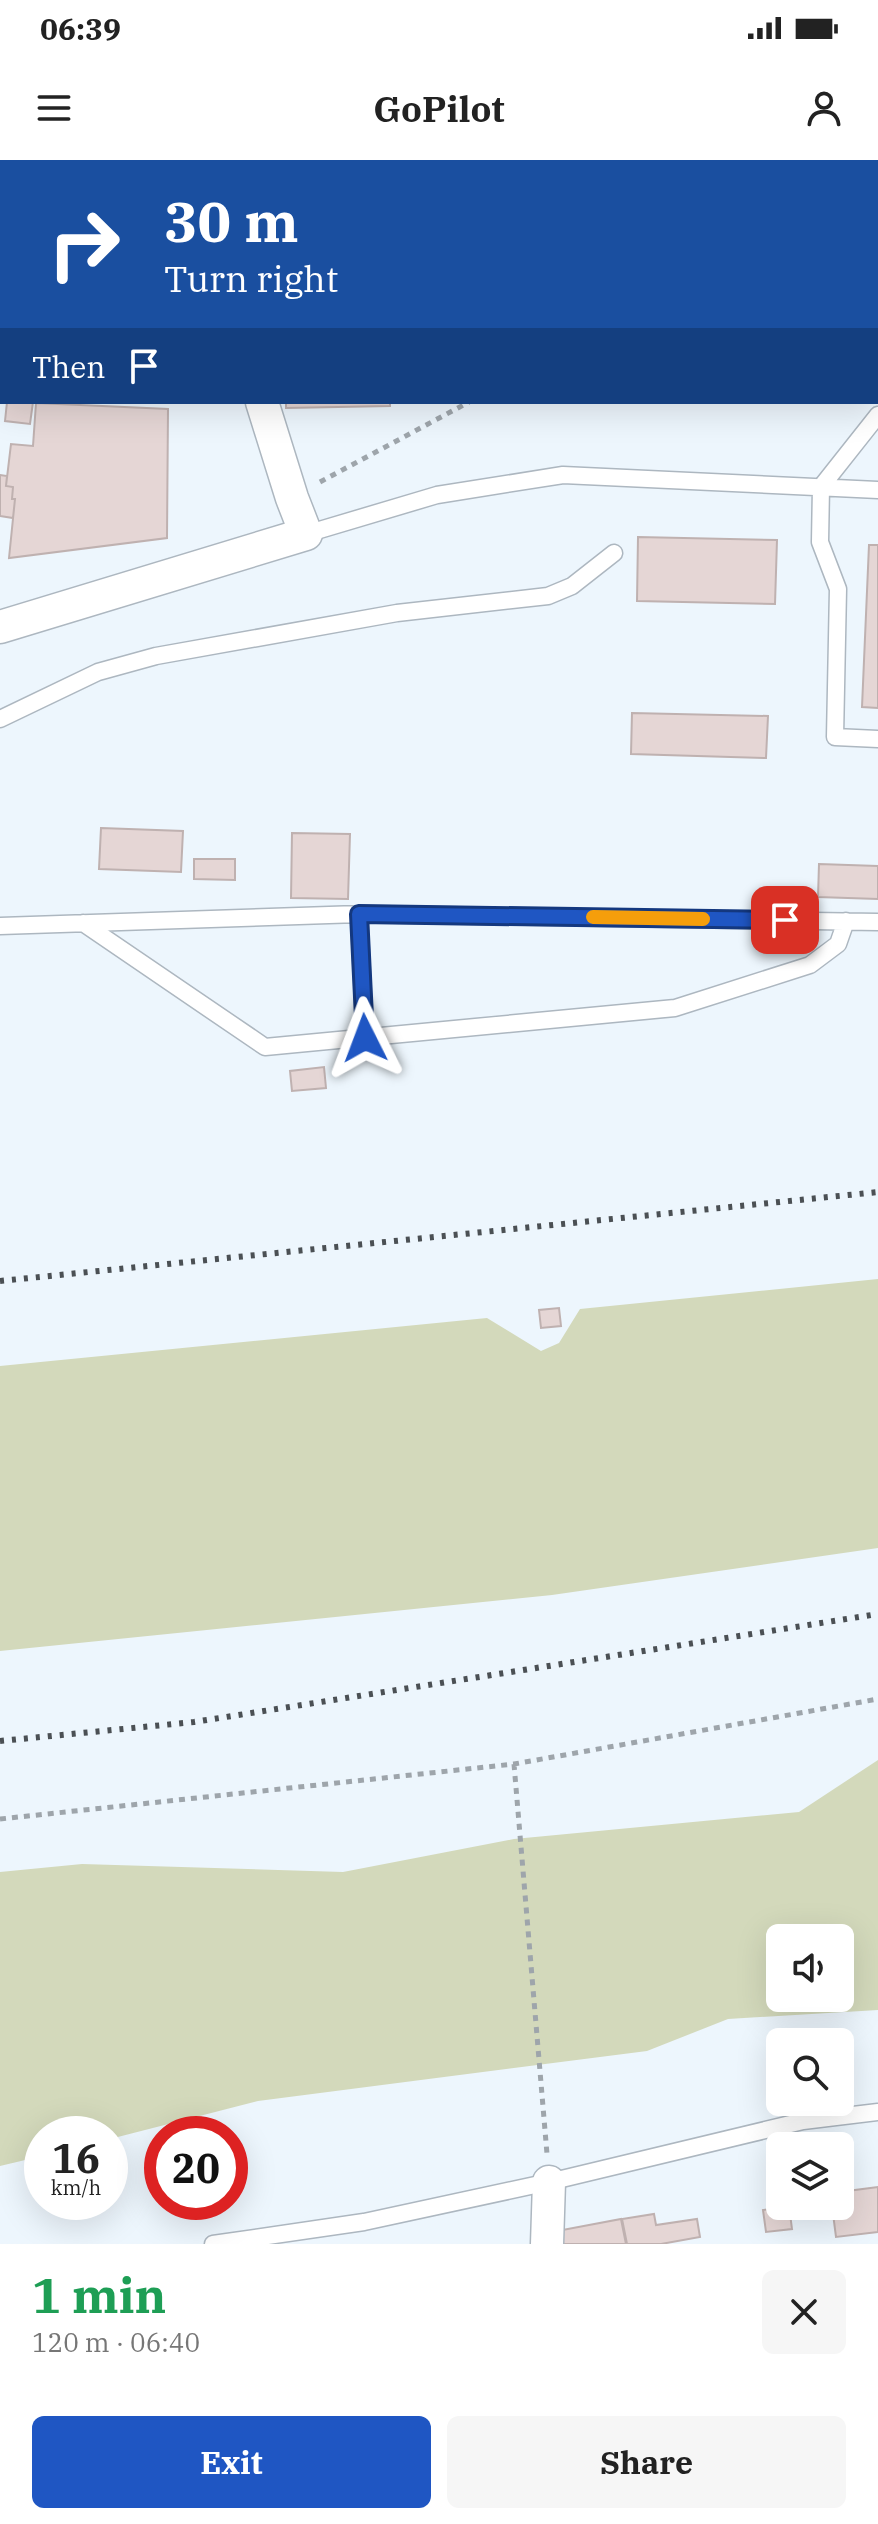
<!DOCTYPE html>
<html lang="en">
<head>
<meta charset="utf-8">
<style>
	:root { --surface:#fff; --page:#f6f6f6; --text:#222; --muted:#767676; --accent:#1f56c3 }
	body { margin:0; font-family:"IBM Plex Serif",serif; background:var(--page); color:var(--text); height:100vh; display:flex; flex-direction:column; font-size:30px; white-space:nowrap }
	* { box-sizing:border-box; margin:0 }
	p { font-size:26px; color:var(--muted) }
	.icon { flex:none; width:44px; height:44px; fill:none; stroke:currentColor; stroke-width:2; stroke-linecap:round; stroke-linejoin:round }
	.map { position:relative; height:2084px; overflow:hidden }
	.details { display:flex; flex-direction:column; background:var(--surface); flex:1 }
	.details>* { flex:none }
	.banner { position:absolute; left:0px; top:0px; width:878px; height:244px; box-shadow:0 8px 32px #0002; background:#1a4fa0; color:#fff; overflow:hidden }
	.controls { position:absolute; left:766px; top:1764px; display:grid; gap:16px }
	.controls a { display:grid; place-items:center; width:88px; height:88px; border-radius:12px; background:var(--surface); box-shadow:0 8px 32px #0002; font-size:40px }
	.speed { position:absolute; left:24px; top:1956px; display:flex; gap:16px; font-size:40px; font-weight:700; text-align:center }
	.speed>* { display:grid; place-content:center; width:104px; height:104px; border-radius:50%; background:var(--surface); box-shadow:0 8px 32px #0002; line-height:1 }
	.speed small { font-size:20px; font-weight:400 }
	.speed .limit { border:12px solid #d22; background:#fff; color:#111 }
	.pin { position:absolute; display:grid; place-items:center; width:68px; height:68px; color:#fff; margin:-34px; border-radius:16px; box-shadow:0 4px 12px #0006 }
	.me { position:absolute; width:88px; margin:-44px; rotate:357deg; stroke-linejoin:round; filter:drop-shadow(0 0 6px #0008) }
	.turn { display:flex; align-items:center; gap:28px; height:168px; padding:0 32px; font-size:36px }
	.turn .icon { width:104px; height:104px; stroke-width:2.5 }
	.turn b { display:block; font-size:56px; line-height:68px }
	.then { display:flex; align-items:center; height:76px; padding:0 32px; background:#0003; gap:16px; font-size:30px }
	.round { display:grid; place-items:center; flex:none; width:84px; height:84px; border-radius:12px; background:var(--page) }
	.overview { display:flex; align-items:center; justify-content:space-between; height:136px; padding:0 32px }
	h1 { font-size:48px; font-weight:700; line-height:60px; color:#1e9e55 }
	.button { display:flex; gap:16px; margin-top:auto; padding:16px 32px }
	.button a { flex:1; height:92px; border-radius:12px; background:var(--accent); color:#fff; font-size:32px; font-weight:700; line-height:92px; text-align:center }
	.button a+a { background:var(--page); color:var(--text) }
	.status { display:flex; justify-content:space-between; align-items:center; height:56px; padding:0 40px; background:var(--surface); direction:ltr }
	.status svg { height:22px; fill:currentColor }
	header { display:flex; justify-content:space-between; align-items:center; height:104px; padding:0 32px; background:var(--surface); font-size:36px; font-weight:700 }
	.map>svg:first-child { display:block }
</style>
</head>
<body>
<div class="status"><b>06:39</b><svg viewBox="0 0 49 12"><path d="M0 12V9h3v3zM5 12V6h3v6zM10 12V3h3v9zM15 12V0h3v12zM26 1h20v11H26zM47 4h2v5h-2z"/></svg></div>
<header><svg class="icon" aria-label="menu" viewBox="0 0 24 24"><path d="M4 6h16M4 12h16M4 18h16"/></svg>GoPilot<svg class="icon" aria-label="person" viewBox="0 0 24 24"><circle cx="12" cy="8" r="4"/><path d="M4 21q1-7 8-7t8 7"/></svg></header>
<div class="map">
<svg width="878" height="2084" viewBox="0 0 878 2084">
	<rect width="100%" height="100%" fill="#edf6fd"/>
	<path fill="#d3d9bb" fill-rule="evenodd" d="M 878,1119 L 878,1388 L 552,1435 L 0,1491 L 0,1206 L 487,1158 L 541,1191 L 559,1183 L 580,1149 Z
		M 878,1600 L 878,1850 L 728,1859 L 647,1891 L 258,1941 L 110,1979 L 110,1974 L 42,1974 L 42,1996 L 0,2006 L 0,1712 L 82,1704 L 343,1712 L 514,1679 L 799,1652 ZM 780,1778 L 840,1778 L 840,1838 L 780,1838 Z"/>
	<path fill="#e5d6d5" stroke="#bfb1b0" stroke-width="2" d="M 0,67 L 2,67 L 1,131 L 0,131 Z
		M 7,242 L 33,242 L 30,264 L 5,261 Z
		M 286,242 L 390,242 L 390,246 L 286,248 Z
		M 36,243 L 168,249 L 167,378 L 9,398 L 15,339 L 12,339 L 13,327 L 6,326 L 11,284 L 33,286 Z
		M 0,315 L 7,316 L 6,326 L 13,327 L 12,339 L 15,339 L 13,358 L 0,356 Z
		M 638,377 L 777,380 L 775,444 L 637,441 Z
		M 869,385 L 878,385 L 878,548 L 862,547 Z
		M 632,553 L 768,556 L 766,598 L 631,594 Z
		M 101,668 L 183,671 L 181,712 L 99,709 Z
		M 292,673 L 350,674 L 348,739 L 291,738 Z
		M 194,699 L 235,699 L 235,720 L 194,719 Z
		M 819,704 L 878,706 L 878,739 L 818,737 Z
		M 324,907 L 326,928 L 292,931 L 290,911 Z
		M 559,1148 L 561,1166 L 541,1168 L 539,1150 Z
		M 878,2027 L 878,2072 L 836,2077 L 832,2046 L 840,2046 L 840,2032 Z
		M 789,2046 L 792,2069 L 766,2072 L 763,2050 Z
		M 654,2054 L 656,2065 L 697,2059 L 700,2077 L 661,2084 L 627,2084 L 622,2059 Z
		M 621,2059 L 626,2084 L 559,2084 L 557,2071 Z"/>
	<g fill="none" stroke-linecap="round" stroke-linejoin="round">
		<g stroke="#adb7c0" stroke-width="19">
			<path id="service" d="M 878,255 L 821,327 L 820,382 L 838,429 L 835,577 L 878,579
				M 306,374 L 437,335 L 563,315 L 878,330
				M 0,559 L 98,512 L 156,496 L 397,453 L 548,436 L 572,426 L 614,393
				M 359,754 L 365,878
				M 83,763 L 265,887 L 675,848 L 810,805 L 838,784 L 846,761
				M 0,766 L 359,754 L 878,762
				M 213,2084 L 364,2062 L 549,2022 L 803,1961 L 878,1952"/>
		</g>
		<g stroke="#adb7c0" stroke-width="35">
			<path id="minor" d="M 0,18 L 2,18
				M 0,213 L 2,213
				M 0,467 L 306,374 L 292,338 L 262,242
				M 547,2084 L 549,2022"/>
		</g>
		<path stroke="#9ea5ab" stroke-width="5" stroke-dasharray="6 6" stroke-linecap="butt" d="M 876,15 L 878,14
			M 320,322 L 469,242
			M 514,1604 L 547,1994
			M 0,1659 L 514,1604 L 878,1539"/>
		<use href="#service" stroke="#fff" stroke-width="16"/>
		<use href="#minor" stroke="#fff" stroke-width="32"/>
		<path stroke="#4b5054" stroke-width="6" stroke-dasharray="4 8" stroke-linecap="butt" d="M 0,1121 L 878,1032
			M 0,1581 L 194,1562 L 878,1454"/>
	</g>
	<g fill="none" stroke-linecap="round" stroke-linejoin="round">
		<g stroke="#14387f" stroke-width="20">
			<path id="route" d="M 365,878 L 359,754 L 785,760"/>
		</g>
		<use href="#route" stroke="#1f56c3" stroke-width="14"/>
		<path stroke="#f59e0b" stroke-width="14" d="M 593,757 L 703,759"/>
	</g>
</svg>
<div class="controls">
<a><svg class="icon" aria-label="sound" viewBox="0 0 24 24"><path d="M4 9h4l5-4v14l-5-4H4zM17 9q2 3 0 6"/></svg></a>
<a><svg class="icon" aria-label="search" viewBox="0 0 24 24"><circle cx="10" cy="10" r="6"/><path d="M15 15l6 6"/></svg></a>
<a><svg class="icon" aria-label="layers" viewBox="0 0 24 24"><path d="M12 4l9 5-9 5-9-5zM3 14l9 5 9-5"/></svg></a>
</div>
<div class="speed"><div>16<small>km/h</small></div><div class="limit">20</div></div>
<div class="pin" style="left:785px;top:760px;background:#d93025"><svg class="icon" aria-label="arrive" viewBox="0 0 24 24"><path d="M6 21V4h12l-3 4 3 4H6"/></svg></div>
<svg class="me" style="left:365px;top:878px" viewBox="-20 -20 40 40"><path d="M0-17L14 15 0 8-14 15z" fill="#1f56c3" stroke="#fff" stroke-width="4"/></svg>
<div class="banner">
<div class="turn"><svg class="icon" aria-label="right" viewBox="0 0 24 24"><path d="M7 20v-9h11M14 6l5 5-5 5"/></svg><div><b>30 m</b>Turn right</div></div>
<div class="then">Then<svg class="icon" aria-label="arrive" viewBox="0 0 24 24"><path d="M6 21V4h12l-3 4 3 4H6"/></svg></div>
</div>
</div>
<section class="details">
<div class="overview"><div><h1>1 min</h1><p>120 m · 06:40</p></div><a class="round"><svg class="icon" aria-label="close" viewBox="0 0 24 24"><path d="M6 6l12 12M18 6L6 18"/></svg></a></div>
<div class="button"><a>Exit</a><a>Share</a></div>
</section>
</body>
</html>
